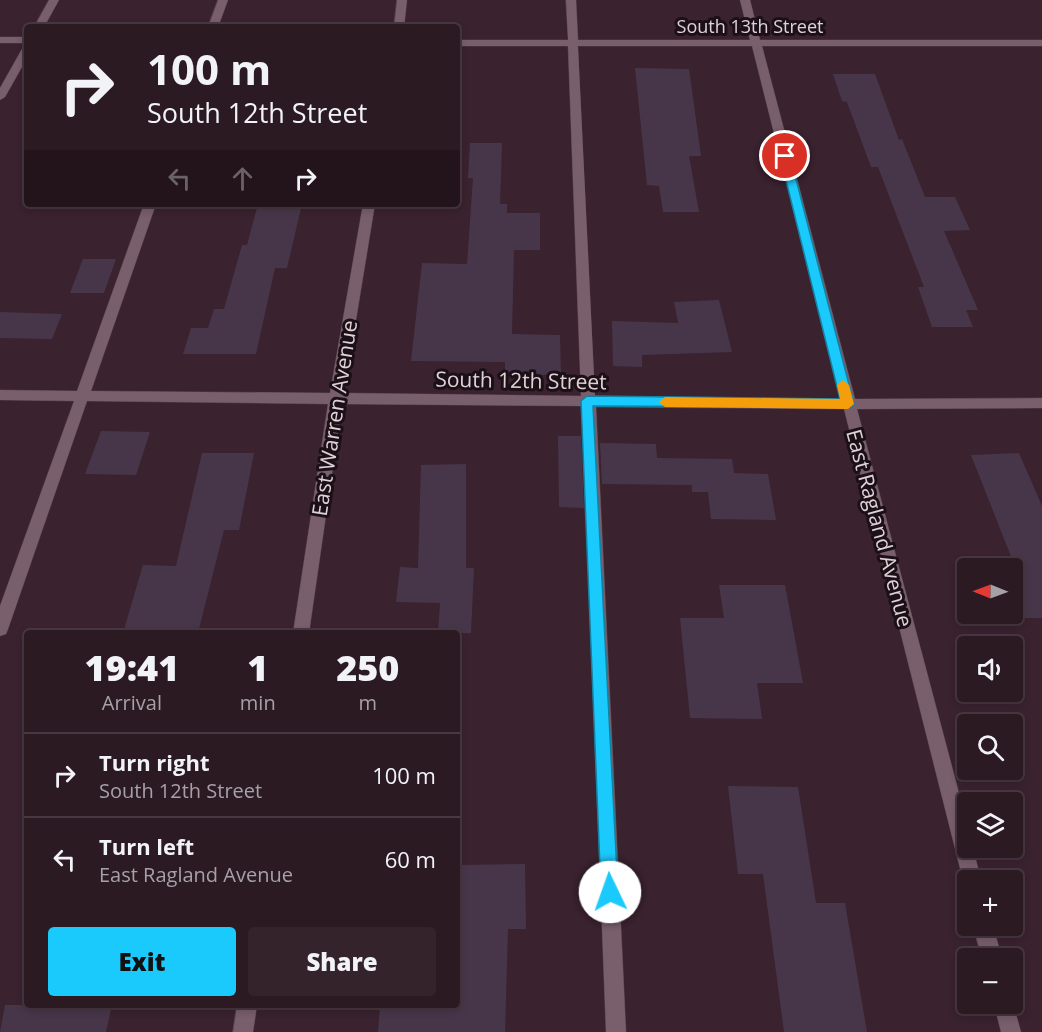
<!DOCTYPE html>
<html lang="en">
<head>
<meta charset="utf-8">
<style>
	:root { --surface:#2c1a23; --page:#34232b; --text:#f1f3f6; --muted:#a6a1a6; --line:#483841; --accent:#1bcafc }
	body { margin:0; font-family:"Open Sans",sans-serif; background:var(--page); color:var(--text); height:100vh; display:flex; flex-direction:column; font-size:22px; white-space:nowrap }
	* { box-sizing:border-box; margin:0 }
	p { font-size:20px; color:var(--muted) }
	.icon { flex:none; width:33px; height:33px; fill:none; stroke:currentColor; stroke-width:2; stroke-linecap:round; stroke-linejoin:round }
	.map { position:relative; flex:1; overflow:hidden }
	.details { position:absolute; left:24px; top:630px; width:436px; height:378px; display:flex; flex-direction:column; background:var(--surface); border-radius:6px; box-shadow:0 3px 9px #0003,0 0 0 2px var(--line) }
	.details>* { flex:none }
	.banner { position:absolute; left:24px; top:24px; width:436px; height:183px; border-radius:6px; box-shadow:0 3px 9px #0003,0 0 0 2px var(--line); background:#2c1a23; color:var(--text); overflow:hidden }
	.needle { width:39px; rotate:271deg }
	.fabs { position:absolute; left:957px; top:558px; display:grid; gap:12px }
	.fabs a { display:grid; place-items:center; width:66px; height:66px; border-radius:6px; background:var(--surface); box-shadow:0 3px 9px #0003,0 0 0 2px var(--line); font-size:30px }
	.pin { position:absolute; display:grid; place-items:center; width:51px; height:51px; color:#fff; margin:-26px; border:3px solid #fff; border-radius:50%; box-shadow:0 2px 6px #0007 }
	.me { position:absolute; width:66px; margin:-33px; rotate:357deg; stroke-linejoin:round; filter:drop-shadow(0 0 4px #0008) }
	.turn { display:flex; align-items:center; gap:21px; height:126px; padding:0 24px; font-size:27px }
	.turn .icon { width:78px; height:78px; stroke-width:2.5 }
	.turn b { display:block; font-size:42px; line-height:51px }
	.lanes { display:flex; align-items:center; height:57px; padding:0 24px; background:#0003; justify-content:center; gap:30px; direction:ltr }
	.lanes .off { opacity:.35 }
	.eta { display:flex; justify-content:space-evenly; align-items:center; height:102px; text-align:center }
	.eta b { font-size:36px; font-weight:800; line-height:42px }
	.button { display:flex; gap:12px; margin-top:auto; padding:12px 24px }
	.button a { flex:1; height:69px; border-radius:6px; background:var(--accent); color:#111; font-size:24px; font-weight:800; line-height:69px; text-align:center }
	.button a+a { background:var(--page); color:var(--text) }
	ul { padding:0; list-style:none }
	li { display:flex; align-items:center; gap:18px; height:84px; padding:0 24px; border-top:2px solid var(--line) }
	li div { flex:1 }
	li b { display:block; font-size:22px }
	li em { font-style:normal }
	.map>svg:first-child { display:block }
</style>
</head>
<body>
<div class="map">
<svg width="1042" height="1032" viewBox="0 0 1042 1032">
	<rect width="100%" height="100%" fill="#3a222f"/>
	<path fill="#47364a" d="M 635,68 L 689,69 L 701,156 L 689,156 L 699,212 L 663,212 L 659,186 L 647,185 Z
		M 833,74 L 875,74 L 899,140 L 902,139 L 925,197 L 955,197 L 970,230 L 944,231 L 978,310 L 966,310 L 973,327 L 932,327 L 918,287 L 924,287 L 878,167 L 871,167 L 847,102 L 842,101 Z
		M 470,143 L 502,143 L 500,204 L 507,204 L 507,213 L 540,213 L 540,250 L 514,250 L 512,334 L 560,335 L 561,375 L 505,374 L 505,362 L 411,361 L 422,263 L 467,264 L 473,178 L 468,178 Z
		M 258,204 L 302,204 L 287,268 L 275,268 L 256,354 L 183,354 L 191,328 L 208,328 L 214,309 L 224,309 L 242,245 L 247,245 Z
		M 83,259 L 116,259 L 104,293 L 70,293 Z
		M 719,300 L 732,352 L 642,355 L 642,367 L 613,366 L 612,321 L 678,323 L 674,302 Z
		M 0,312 L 62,314 L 52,339 L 0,338 Z
		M 101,431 L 150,432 L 136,475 L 85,474 Z
		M 558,436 L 581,436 L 584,508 L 559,507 Z
		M 600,443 L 656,444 L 657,458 L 732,459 L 734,473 L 768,474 L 776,520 L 711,519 L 708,492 L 692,492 L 692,485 L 602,484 Z
		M 202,453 L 254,453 L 239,530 L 224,530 L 198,633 L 123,633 L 143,565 L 176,566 Z
		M 1019,453 L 1042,506 L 1042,618 L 1019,618 L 1012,598 L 1012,559 L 971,455 Z
		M 466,464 L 466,568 L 474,568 L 471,633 L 438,633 L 440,603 L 396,602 L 400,567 L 418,568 L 421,465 Z
		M 719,585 L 785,585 L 803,683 L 757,683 L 762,719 L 690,718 L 680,618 L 724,618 Z
		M 728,786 L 798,787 L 816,903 L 845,903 L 867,1032 L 784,1032 L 763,874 L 738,874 Z
		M 525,864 L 526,929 L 508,929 L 505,1032 L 378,1032 L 380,1005 L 458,1005 L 458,865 Z
		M 5,1005 L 112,1005 L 106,1032 L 0,1032 Z"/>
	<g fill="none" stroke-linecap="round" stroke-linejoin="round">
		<g stroke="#523e49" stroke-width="1">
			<path id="minor" d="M 49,0 L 59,0 L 44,27 L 34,27 Z
				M 218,0 L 228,0 L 218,27 L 208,27 Z
				M 397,0 L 407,0 L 404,27 L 394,27 Z
				M 566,0 L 576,0 L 578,40 L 750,40 L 740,0 L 750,0 L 760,40 L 1042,40 L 1042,46 L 762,46 L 855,399 L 1042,398 L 1042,408 L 857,409 L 968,827 L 968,848 L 973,848 L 981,880 L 968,880 L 968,888 L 963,880 L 844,409 L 596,407 L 626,1032 L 606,1032 L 582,406 L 342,404 L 309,633 L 293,633 L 328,404 L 87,401 L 8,629 L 6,634 L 0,636 L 0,606 L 74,401 L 0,400 L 0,390 L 77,391 L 144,204 L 156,204 L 91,391 L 330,393 L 363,204 L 375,204 L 344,393 L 581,396 L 568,46 L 458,46 L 458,40 L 568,40 ZM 578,46 L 752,46 L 841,399 L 595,396 Z
				M 0,37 L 27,37 L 27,43 L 0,43 Z
				M 27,46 L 27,58 L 5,97 L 0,100 L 0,88 L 22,49 Z
				M 973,926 L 993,926 L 1002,958 L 982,958 Z
				M 1012,1000 L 1021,1032 L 1001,1032 L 994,1004 L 1012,1004 Z
				M 237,1005 L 257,1005 L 253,1032 L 233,1032 Z"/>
		</g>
		<use href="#minor" fill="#795e6c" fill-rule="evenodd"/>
	</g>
	<path fill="#1bcafc" stroke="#1283a4" stroke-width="1.5" d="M 785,152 L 790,156 L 854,404 L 852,407 L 593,406 L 618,892 L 616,898 L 610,901 L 603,898 L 601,892 L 581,401 L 587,396 L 840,399 L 780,156 Z"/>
	<path fill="#f59e0b" d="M 843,380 L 849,385 L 854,404 L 848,409 L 665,407 L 659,402 L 665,397 L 840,399 L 837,385 Z"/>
	<g text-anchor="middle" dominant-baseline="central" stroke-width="6" stroke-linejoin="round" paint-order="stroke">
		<g font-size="18" fill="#e0d0d8" stroke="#1a1015">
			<text x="750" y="26">South 13th Street</text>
		</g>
		<g font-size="21" fill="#e0d0d8" stroke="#1a1015">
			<text transform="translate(521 380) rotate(1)">South 12th Street</text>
			<text transform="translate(334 418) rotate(-81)">East Warren Avenue</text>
			<text transform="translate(880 528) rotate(75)">East Ragland Avenue</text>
		</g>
	</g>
</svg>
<div class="fabs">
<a><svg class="needle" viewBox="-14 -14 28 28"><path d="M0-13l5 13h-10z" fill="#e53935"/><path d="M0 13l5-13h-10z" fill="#a6a1a6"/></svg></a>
<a><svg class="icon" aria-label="sound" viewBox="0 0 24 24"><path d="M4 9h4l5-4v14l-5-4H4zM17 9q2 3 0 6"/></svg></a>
<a><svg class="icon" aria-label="search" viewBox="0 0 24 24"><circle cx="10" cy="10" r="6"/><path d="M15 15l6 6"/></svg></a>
<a><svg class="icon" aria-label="layers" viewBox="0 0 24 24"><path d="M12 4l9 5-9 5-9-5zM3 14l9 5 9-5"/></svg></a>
<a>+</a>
<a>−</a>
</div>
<div class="pin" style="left:785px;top:156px;background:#d93025"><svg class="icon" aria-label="arrive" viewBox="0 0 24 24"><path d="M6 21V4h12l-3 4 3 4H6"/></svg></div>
<svg class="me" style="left:610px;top:892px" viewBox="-20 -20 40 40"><circle r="19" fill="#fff"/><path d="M0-13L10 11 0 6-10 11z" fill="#1bcafc"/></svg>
<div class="banner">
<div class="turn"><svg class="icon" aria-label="right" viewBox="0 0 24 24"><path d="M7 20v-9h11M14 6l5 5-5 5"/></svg><div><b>100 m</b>South 12th Street</div></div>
<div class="lanes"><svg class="icon off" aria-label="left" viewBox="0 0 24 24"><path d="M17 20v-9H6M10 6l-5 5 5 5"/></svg><svg class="icon off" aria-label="ahead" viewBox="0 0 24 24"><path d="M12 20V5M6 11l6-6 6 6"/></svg><svg class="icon" aria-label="right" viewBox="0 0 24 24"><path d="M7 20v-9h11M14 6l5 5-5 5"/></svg></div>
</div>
<section class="details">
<div class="eta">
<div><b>19:41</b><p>Arrival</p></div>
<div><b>1</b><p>min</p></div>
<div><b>250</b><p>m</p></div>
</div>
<ul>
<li><svg class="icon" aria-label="right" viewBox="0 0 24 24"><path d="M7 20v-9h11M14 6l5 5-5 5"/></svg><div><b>Turn right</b><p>South 12th Street</p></div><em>100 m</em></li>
<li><svg class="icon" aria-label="left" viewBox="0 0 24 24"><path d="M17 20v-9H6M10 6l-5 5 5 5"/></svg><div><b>Turn left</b><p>East Ragland Avenue</p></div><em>60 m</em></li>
</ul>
<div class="button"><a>Exit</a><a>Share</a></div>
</section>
</div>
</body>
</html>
